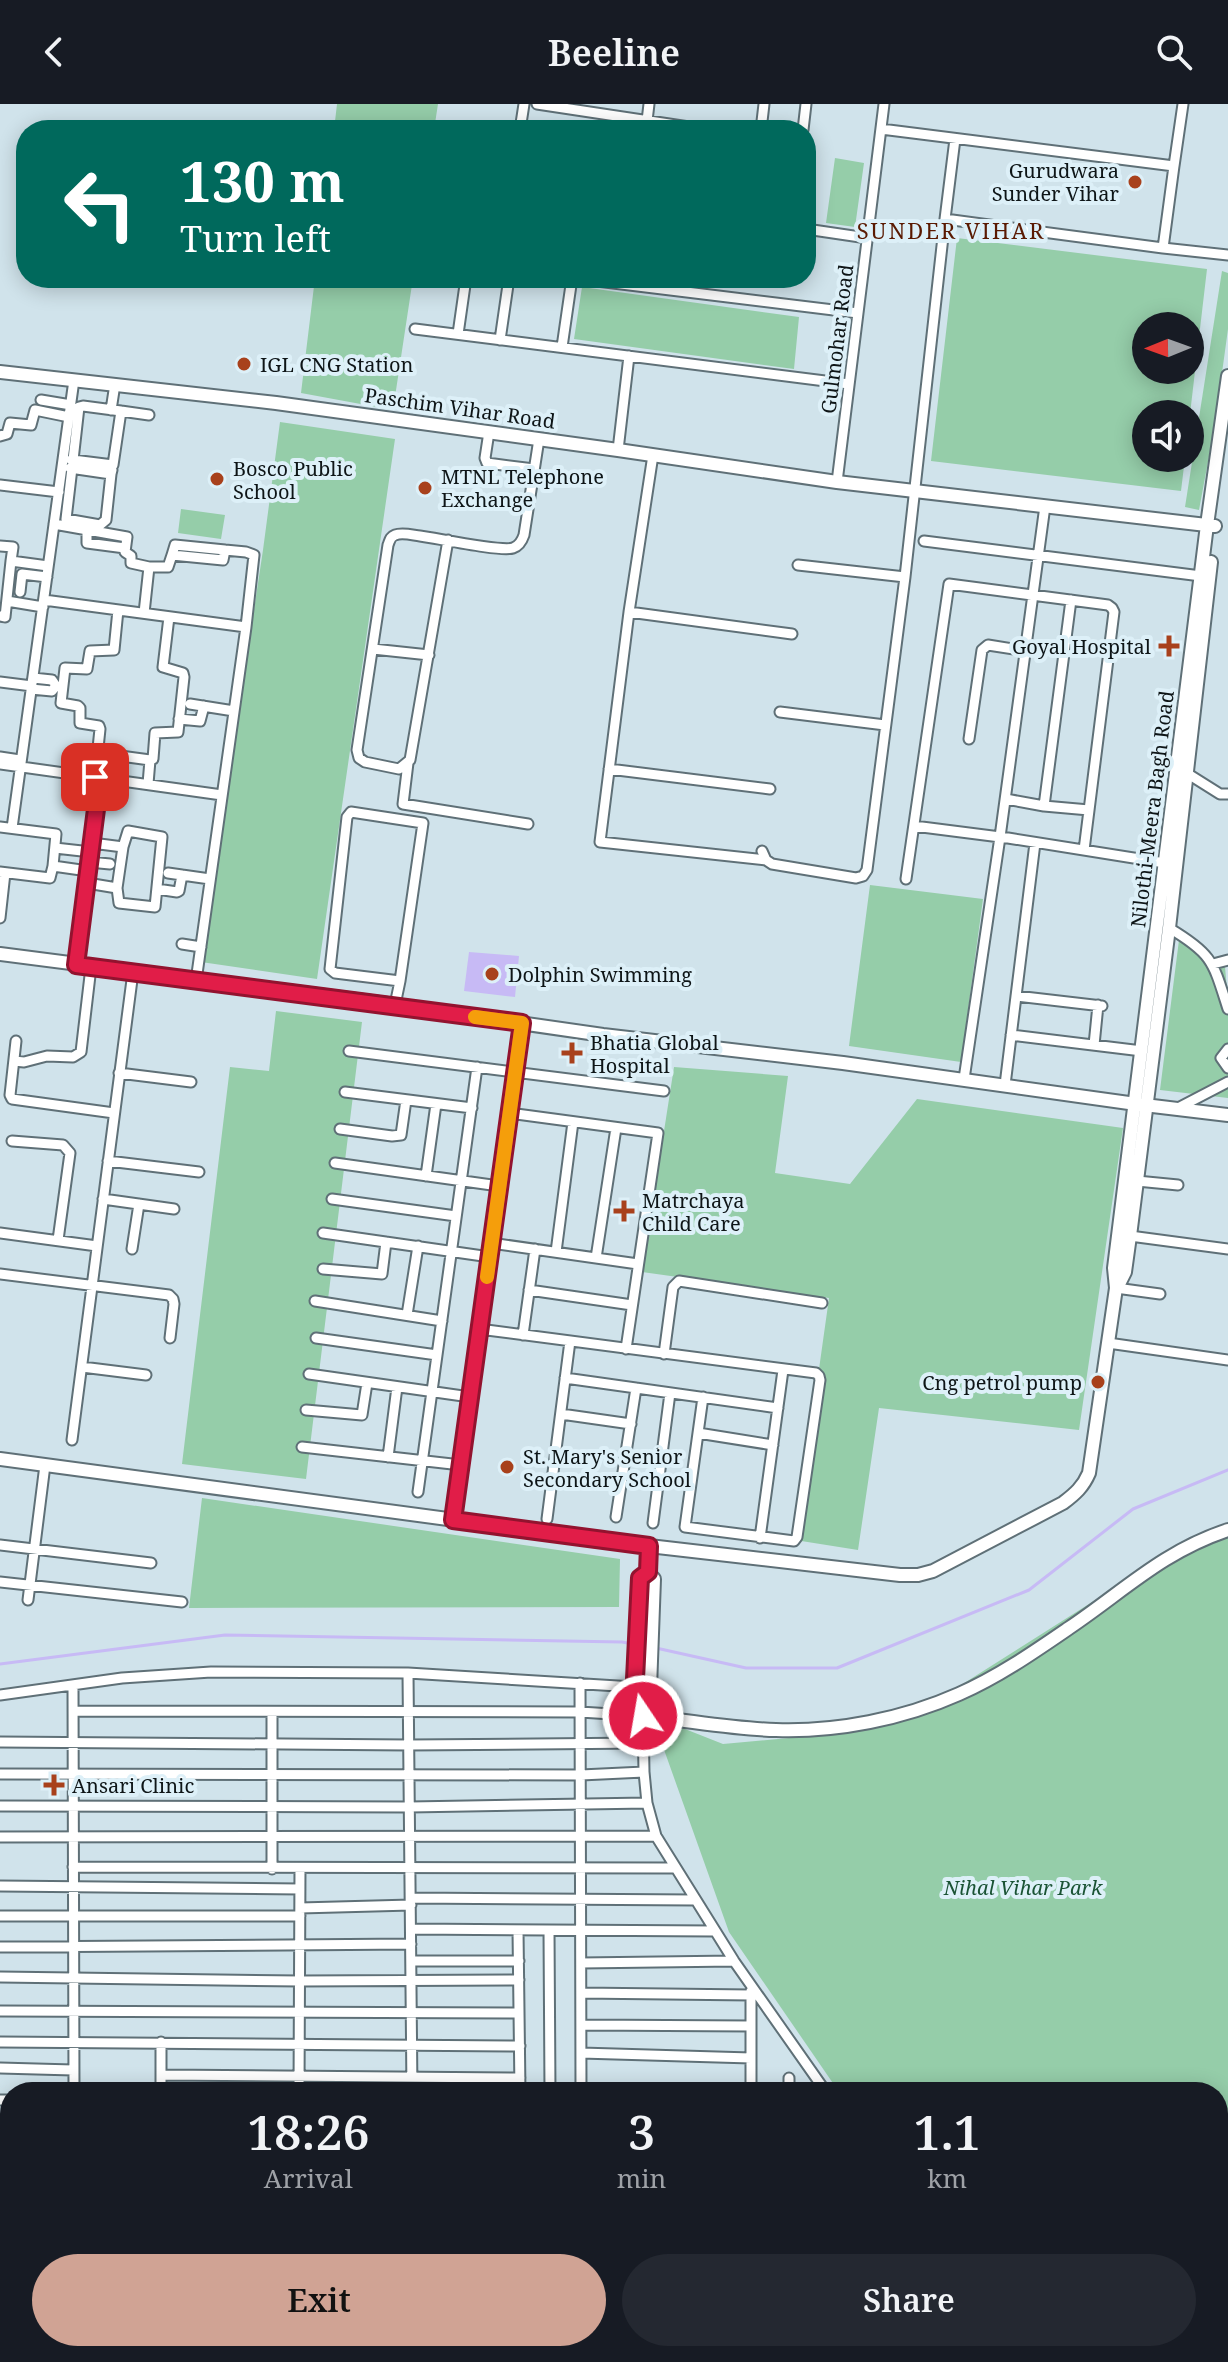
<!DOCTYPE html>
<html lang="en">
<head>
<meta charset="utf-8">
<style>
	:root { --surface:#171b24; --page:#242831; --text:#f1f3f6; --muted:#9ea1a6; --accent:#d0a394 }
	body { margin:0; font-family:"Noto Serif",serif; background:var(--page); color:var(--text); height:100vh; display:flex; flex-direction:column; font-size:30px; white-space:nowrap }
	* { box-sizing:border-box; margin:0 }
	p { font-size:26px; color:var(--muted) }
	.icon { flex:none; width:44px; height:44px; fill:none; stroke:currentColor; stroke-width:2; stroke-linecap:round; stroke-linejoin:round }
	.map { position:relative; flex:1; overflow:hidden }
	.details { position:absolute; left:0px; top:1978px; width:1228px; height:280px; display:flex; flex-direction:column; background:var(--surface); border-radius:32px 32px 0 0; box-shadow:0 4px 20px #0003 }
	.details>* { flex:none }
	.guide { position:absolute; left:16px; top:16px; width:800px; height:168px; border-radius:32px; box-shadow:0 4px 20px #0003; background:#00695c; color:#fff; overflow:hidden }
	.needle { width:52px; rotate:269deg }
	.buttons { position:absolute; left:1132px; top:208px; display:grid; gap:16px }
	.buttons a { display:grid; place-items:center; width:72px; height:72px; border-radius:50%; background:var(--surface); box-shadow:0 4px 20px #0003; font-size:40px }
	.pin { position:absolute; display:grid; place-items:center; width:68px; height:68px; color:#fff; margin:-34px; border-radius:16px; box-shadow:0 4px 12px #0006 }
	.me { position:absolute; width:88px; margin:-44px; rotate:348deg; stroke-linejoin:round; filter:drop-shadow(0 0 6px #0008) }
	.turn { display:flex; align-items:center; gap:28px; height:168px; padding:0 32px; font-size:36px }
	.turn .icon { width:104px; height:104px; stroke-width:2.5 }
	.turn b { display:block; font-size:56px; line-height:68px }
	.eta { display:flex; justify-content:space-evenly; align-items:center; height:136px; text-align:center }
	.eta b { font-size:48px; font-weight:600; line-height:56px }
	.primary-button { display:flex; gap:16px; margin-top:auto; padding:16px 32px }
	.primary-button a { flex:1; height:92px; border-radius:48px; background:var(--accent); color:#111; font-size:32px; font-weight:600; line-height:92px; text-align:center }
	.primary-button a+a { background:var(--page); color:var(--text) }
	header { display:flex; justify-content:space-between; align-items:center; height:104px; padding:0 32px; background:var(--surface); font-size:36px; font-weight:600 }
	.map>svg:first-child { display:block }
</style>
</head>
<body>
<header><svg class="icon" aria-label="back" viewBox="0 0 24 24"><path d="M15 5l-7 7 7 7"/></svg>Beeline<svg class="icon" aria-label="search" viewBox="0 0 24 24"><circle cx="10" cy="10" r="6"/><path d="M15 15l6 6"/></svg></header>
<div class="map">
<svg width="1228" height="2258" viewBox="0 0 1228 2258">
	<rect width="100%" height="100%" fill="#d0e3eb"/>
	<path fill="#95cda9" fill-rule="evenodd" d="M 337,0 L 438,0 L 434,26 L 334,26 Z
		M 835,54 L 864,59 L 855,123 L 826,119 Z
		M 957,134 L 1207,165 L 1190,310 L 1146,310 L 1146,354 L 1185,354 L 1181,387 L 931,357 ZM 1146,222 L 1190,222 L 1190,266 L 1146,266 Z
		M 1222,167 L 1228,169 L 1228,225 L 1215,320 L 1199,406 L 1185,403 Z
		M 315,174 L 413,174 L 393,306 L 301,289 Z
		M 582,183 L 799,213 L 794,265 L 574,235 Z
		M 280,318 L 395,335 L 317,875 L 201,858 L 263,446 Z
		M 181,405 L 225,411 L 221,435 L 178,429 Z
		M 870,781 L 983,795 L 961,958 L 849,942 Z
		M 1179,836 L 1225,863 L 1228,897 L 1228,994 L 1160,986 Z
		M 276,907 L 362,918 L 306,1375 L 182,1360 L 230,963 L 269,967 Z
		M 674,963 L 788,972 L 775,1069 L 850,1080 L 917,995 L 1123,1024 L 1079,1326 L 879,1304 L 858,1446 L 795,1436 L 829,1194 L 642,1168 Z
		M 202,1394 L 620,1455 L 619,1503 L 189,1504 Z
		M 1228,1420 L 1228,2258 L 946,2258 L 948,2248 L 1218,2248 L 1218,1988 L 839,1988 L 729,1828 L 652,1612 L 723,1640 L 800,1633 L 939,1595 L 1201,1429 Z"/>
	<path fill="#c7baf5" d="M 469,848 L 519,852 L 515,893 L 464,887 Z"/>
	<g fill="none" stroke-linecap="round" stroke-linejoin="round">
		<path stroke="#c7baf5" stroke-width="3" d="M 656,1544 L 746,1564 L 837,1564 L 1029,1486 L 1133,1405 L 1228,1366
			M 0,1560 L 225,1531 L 622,1538 L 633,1540"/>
		<g stroke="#5f7077" stroke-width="13">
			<path id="street" d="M 537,0 L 709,26
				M 647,17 L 649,0
				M 881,25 L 1174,62 L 1183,0
				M 520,26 L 524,0
				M 761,26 L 764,0
				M 803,26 L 806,0
				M 955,35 L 945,115 L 1163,144
				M 1174,62 L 1163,144 L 1228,151
				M 806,125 L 867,134
				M 572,174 L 858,209
				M 415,225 L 849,280
				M 458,230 L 466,174
				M 500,236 L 509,174
				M 562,243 L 572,174
				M 41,296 L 71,301
				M 111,306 L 115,280
				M 121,307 L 149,311
				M 489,328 L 485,354 L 487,359 L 534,365
				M 0,332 L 7,330 L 10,319 L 31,321 L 35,306 L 69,313
				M 618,346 L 629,252
				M 653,351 L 629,508 L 600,738 L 766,756
				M 71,356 L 73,356 L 113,361 L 121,307 L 83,302 L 79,303 L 73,356
				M 70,364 L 111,370 L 112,366
				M 72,364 L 66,415 L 100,421 L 106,416 L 111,370
				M 837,378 L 884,0
				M 0,381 L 59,388
				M 54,420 L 127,433 L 125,448 L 131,452 L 131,459 L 149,463 L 168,463 L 172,451 L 223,456 L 225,446 L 246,448 L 254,451 L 246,523 L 196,877
				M 87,426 L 87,439 L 125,444
				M 448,436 L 410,656 L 399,665 L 365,658 L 359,654 L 357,646 L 388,441 C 390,436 390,433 395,431 C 402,428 412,431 420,432 C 436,434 501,448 513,444 C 519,442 522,437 524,431 L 539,335
				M 924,437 L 1201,472
				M 0,442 L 13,443 L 11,457
				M 172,451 L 175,441 L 225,446
				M 798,461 L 905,473
				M 20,488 L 22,470 L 47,473
				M 44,496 L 246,523
				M 7,497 L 43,503
				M 629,508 L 792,530
				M 144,509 L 149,463
				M 0,512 L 5,513 L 11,457 L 48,462
				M 373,545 L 429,551
				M 0,578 L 32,582
				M 31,585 L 52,587 L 56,582 L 52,576 L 33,574
				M 190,600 L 234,607
				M 780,608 L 885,621
				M 179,615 L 200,617 L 204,602
				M 969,635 L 982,546 L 988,541 L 1026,547
				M 98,649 L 150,656 L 153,655 L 155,629 L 178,628 L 184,573 L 183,569 L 163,563 L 169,513
				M 0,653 L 20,656
				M 408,659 L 403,700 L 528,720
				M 0,660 L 222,691
				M 609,665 L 770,685
				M 1185,668 L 1220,690 L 1228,690
				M 95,673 L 100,625 L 99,622 L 80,619 L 80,604 L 78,602 L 61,599 L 65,564 L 87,565 L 90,547 L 114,546 L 118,506
				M 148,680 L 150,656
				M 1006,695 L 1044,702 L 1089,706
				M 1044,702 L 1071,496
				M 914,722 L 1008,734 L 1165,759
				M 0,723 L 56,730 L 53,762 L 88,767
				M 12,724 L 74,276
				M 55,744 L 91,748
				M 762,747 L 766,756 L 772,760 L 856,774 L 863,772 L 867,766 L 905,473 L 945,115
				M 89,758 L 110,760
				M 0,768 L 50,774 L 53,762
				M 168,769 L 210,775
				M 906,775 L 949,480 L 1108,501 L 1112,504 L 1114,508 L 1084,746
				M 87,779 L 117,784 L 119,799 L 155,803 L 162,733 L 128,727 L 123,743 L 92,739
				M 117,784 L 123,743
				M 157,785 L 177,788 L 179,787 L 182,771
				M 0,814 L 5,769
				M 1169,824 C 1213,850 1213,858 1228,905
				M 182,840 L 201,843
				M 1213,860 L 1228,856
				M 76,861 L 100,674
				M 1016,892 L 1102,902
				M 395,901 L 400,877 L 423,719 L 351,708 L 347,713 L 330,865 L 335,869 L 400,877
				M 1011,931 L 1142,947
				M 16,937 L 10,991 L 12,995 L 114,1009
				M 1094,941 L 1098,901
				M 1228,945 L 1221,954 L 1228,964
				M 349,947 L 664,987
				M 14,957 L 24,958 L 47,952 L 73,953 L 81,948 L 91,863
				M 119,969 L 191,978
				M 964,975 L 1000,733 L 1045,402
				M 1005,981 L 1035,739
				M 345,988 L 472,1004
				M 1178,1004 L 1228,978
				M 509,1009 L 658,1029 L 626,1245
				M 340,1025 L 392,1032 L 401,1031 L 406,996
				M 12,1037 L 63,1041 L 70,1049 L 58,1136
				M 108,1057 L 199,1068
				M 335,1059 L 499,1082
				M 426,1072 L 436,1000
				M 1137,1077 L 1178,1081
				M 103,1095 L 174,1105
				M 332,1095 L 456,1112
				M 0,1129 L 97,1142
				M 323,1129 L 490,1153
				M 1130,1132 L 1228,1145
				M 491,1139 L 638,1160
				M 132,1145 L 139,1100
				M 556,1148 L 573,1018
				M 596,1154 L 616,1024
				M 323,1165 L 382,1170 L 386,1138
				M 0,1170 L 169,1191 L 173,1195 L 174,1200 L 170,1234
				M 1116,1184 L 1160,1190
				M 529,1186 L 632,1201
				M 315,1197 L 442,1217
				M 407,1211 L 418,1142
				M 479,1225 L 816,1269 L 819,1272 L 820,1276 L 797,1433 L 794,1437 L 685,1423 L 703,1293
				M 523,1231 L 535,1145
				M 316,1234 L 437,1251
				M 1108,1239 L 1228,1256
				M 664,1250 L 673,1183 L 679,1177 L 822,1199
				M 82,1263 L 146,1271
				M 309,1270 L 470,1293
				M 565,1274 L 778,1304
				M 306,1306 L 362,1311 L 367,1279
				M 561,1310 L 631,1320
				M 698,1329 L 773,1341
				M 72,1336 L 133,868
				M 302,1343 L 461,1361
				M 388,1353 L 397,1283
				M 418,1388 L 477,963
				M 616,1413 L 636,1284
				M 547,1415 L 570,1237
				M 453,1416 L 522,919
				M 653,1419 L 670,1289
				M 760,1434 L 783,1266
				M 0,1441 L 151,1459
				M 0,1478 L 182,1498
				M 28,1496 L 45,1361
				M 408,1569 L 412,1988
				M 580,1579 L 581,1988
				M 73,1581 L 74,1988
				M 0,1591 L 122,1574 L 211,1568 L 408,1569 L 634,1583
				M 73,1607 L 580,1608 L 643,1612 L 644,1668 L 647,1699 L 656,1732 L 734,1857 L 826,1988
				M 272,1609 L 272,1765
				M 0,1638 L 409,1641 L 643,1639
				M 0,1670 L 581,1671 L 644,1668
				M 0,1702 L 410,1703 L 647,1699
				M 0,1733 L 656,1732
				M 73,1763 L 675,1764
				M 0,1782 L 300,1785
				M 411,1794 L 695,1796
				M 300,1804 L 411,1801
				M 0,1812 L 300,1812
				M 411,1825 L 715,1827
				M 518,1826 L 520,1988
				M 549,1826 L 550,1988
				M 0,1843 L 411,1840
				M 411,1857 L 519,1857
				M 581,1859 L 734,1857
				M 0,1873 L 300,1877 L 519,1876
				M 751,1887 L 751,1988
				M 581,1889 L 751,1891
				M 0,1907 L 519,1909
				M 581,1921 L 751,1922
				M 0,1938 L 520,1942
				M 161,1938 L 161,1988
				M 581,1949 L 751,1954
				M 0,1964 L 73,1966
				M 161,1971 L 520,1974
				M 299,1988 L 300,1764
				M 789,1988 L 789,1974
				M 0,1996 L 10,1996
				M 0,2039 L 10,2039
				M 0,2071 L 10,2070
				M 0,2136 L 10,2136
				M 0,2166 L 10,2165
				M 0,2198 L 10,2198
				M 0,2229 L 10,2229
				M 74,2248 L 75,2258
				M 752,2248 L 752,2258
				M 582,2257 L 729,2258
				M 245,2258 L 245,2248
				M 413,2258 L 413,2248
				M 936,2258 L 938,2248"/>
		</g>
		<g stroke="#5f7077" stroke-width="16">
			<path id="secondary" d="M 0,268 L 276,299 L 618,346 L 837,378 L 1215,422
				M 0,850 L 395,901 L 603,931 L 843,959 L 1136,1000 L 1228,1011
				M 1117,1184 L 1125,1168 L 1130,1132 L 1169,824 L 1211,458
				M 0,1355 L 649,1442 L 900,1471 L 918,1471 L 933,1467 L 1063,1399 C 1075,1390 1083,1383 1089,1369 L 1116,1184 L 1114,1164 L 1207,421 L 1228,272
				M 649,1442 L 648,1468 L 654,1475 L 650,1584 L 643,1594 L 643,1612 C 687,1616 731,1625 776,1626 C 837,1628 903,1615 959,1590 C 998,1573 1034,1548 1069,1524 C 1124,1487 1162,1448 1228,1426
				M 643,1594 L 634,1583 L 635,1575 L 640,1474 L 648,1468"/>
		</g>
		<use href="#street" stroke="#fff" stroke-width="9"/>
		<use href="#secondary" stroke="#fff" stroke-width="12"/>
	</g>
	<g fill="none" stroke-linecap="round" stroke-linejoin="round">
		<g stroke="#92132f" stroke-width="20">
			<path id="route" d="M 95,673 L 100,674 L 76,861 L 522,919 L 453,1416 L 649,1442 L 648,1468 L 640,1474 L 635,1575 L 634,1583 L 643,1594 L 643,1612"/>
		</g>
		<use href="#route" stroke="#e11d48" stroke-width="14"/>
		<path stroke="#f59e0b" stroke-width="14" d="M 475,913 L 522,919 L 487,1173"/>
	</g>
	<g fill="#a8411c" stroke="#ddf0f8" stroke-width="3">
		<circle cx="1135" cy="78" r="8"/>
		<circle cx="244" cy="260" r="8"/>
		<circle cx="217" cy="375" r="8"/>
		<circle cx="425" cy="384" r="8"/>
		<path d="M1165 530h8v8h8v8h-8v8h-8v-8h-8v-8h8z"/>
		<circle cx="492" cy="870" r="8"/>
		<path d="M568 937h8v8h8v8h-8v8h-8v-8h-8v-8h8z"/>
		<path d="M620 1095h8v8h8v8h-8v8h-8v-8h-8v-8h8z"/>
		<circle cx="1098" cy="1278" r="8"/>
		<circle cx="507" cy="1363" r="8"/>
		<path d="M50 1669h8v8h8v8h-8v8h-8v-8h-8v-8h8z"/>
	</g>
	<g text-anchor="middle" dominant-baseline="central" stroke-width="8" stroke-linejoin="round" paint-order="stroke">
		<g font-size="20" fill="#0e1517" stroke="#ddf0f8" text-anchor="start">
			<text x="1119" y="66" text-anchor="end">Gurudwara<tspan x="1119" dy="23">Sunder Vihar</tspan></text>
			<text x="260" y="260">IGL CNG Station</text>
			<text x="233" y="364">Bosco Public<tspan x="233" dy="23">School</tspan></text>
			<text x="441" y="372">MTNL Telephone<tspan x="441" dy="23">Exchange</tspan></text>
			<text x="1151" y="542" text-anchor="end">Goyal Hospital</text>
			<text x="508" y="870">Dolphin Swimming</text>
			<text x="590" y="938">Bhatia Global<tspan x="590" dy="23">Hospital</tspan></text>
			<text x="642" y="1096">Matrchaya<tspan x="642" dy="23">Child Care</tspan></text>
			<text x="1082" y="1278" text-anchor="end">Cng petrol pump</text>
			<text x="523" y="1352">St. Mary's Senior<tspan x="523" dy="23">Secondary School</tspan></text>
			<text x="72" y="1681">Ansari Clinic</text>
		</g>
		<g font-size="20" fill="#0e1517" stroke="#ddf0f8">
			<text transform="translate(837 235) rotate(-83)">Gulmohar Road</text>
			<text transform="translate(460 304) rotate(8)">Paschim Vihar Road</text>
			<text transform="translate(1152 705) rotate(-83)">Nilothi-Meera Bagh Road</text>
		</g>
		<g font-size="20" font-style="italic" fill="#1a5334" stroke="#ddf0f8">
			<text x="1023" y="1783">Nihal Vihar Park</text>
		</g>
		<g font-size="22" letter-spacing="2" fill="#5a1a02" stroke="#ddf0f8">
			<text x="951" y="126">SUNDER VIHAR</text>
		</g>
	</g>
</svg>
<div class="buttons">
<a><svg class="needle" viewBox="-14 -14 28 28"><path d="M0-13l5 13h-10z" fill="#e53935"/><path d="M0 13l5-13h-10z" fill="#9ea1a6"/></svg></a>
<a><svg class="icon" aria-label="sound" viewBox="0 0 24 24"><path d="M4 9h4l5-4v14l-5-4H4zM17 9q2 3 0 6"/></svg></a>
</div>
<div class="pin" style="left:95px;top:673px;background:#d93025"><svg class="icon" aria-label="arrive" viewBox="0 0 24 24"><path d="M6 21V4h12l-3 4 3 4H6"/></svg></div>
<svg class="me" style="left:643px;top:1612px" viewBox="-20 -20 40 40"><circle r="17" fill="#e11d48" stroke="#fff" stroke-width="3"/><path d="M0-11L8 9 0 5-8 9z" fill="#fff"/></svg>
<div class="guide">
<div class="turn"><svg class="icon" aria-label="left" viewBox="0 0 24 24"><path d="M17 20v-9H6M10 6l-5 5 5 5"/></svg><div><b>130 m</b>Turn left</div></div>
</div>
<section class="details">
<div class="eta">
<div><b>18:26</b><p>Arrival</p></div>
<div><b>3</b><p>min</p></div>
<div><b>1.1</b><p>km</p></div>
</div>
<div class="primary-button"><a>Exit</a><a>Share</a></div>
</section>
</div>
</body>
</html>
